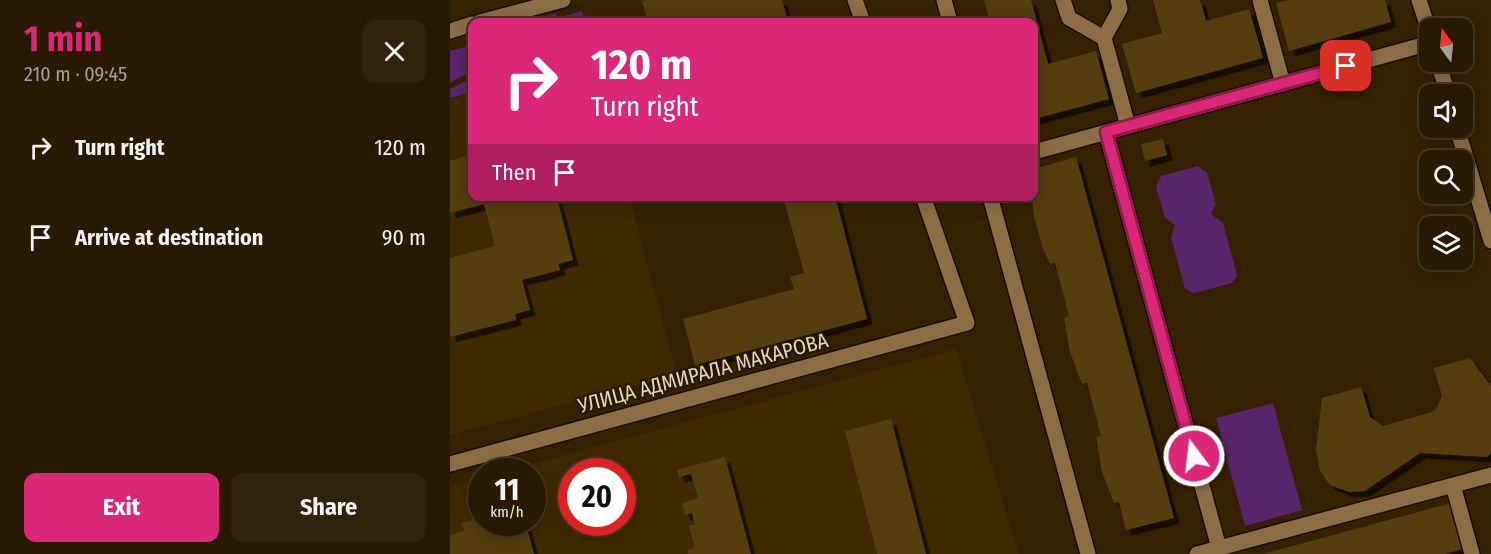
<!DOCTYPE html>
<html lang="en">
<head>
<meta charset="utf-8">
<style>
	:root { --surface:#281901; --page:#30220b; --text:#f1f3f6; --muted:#a5a099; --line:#443823; --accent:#db2777 }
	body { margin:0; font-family:"Fira Sans Condensed",sans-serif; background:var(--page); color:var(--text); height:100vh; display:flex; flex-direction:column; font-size:22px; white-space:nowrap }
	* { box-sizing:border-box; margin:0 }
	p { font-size:20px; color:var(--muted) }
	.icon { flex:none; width:33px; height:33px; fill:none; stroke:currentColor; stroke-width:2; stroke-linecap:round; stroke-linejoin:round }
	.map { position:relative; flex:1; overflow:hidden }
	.side { display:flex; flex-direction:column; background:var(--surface); width:450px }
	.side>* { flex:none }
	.guide { position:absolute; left:18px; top:18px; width:570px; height:183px; border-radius:12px; box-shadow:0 3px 15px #0003,0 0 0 2px var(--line); background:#db2777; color:#fff; overflow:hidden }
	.needle { width:39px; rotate:345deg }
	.fabs { position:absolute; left:969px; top:18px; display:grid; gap:12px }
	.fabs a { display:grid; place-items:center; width:54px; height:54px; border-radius:12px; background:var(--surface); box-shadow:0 3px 15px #0003,0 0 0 2px var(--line); font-size:30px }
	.speed { position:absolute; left:18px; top:458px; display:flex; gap:12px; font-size:30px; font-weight:700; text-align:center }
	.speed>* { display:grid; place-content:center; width:78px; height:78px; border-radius:50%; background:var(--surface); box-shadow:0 3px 15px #0003,0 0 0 2px var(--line); line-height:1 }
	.speed small { font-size:15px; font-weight:400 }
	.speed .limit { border:9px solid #d22; background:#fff; color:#111 }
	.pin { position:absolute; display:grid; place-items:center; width:51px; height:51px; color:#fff; margin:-26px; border-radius:12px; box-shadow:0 3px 9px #0006 }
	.me { position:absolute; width:66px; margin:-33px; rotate:345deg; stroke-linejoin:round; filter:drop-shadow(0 0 4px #0008) }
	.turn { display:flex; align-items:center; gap:21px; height:126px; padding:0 24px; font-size:27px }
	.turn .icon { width:78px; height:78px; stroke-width:2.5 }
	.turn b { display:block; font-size:42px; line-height:51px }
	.then { display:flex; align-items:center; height:57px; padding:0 24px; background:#0003; gap:12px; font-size:22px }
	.round { display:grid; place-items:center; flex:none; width:63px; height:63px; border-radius:12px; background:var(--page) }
	.headline { display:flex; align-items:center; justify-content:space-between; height:102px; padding:0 24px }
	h1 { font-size:36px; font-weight:700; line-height:45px; color:var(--accent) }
	.cta { display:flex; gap:12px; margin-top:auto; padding:12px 24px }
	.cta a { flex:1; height:69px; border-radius:12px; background:var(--accent); color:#fff; font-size:24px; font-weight:700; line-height:69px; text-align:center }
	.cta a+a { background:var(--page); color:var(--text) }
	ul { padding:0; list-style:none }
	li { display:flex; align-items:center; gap:18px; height:90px; padding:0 24px }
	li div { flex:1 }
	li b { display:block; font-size:22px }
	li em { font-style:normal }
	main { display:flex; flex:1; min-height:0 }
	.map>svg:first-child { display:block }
</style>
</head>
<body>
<main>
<section class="side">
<div class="headline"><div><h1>1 min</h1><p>210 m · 09:45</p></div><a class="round"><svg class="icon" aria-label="close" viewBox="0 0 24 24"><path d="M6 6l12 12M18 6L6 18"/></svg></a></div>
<ul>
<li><svg class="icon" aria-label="right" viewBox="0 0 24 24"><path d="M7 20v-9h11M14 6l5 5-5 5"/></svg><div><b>Turn right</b></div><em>120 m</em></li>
<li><svg class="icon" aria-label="arrive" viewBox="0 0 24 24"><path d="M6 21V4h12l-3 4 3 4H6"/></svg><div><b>Arrive at destination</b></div><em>90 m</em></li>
</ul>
<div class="cta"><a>Exit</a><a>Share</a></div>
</section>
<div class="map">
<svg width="1041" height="554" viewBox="0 0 1041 554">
	<defs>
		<filter id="shadow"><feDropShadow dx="5.5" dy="5.5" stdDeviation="0" flood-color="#0009"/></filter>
	</defs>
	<rect width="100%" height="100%" fill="#352101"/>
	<path fill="#402900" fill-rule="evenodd" d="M 22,92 L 22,196 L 179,197 L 227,374 L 0,435 L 0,99 Z
		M 506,349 L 569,554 L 0,554 L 0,486 L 31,477 L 32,522 L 82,522 L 82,471 L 55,471 ZM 122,471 L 172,471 L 172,522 L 122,522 Z"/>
	<path fill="#58256b" d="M 132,11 L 134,17 L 141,15 L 143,22 L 91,22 L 92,17 L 106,13 L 108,18 Z
		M 22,45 L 22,71 L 0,83 L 0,51 Z
		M 22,78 L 22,92 L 0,98 L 0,89 Z
		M 748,166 L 757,173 L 766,204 L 761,214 L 773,223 L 787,275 L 782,283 L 744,293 L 735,289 L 721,237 L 725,225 L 715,218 L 706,187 L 711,176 Z
		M 823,403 L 852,510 L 795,526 L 766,418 Z"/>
	<path fill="#563c10" filter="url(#shadow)" d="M 197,0 L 332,0 L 338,22 L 198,22 L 192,1 Z
		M 534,0 L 581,0 L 598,64 L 646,51 L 659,99 L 584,119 L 584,22 L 540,22 Z
		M 703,0 L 750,0 L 756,21 L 799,9 L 813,58 L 686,93 L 672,44 L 712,33 Z
		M 838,0 L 935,0 L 941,22 L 839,51 L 826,3 Z
		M 713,139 L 717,155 L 695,161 L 691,144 Z
		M 22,154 L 22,196 L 92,196 L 93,202 L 107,198 L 123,260 L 108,264 L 110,270 L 72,280 L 80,310 L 65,314 L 66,320 L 0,337 L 0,258 L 45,246 L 34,204 L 0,213 L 0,161 Z
		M 626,157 L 724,518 L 676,530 L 669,502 L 664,503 L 652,472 L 646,437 L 651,436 L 637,383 L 632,384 L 620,352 L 614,318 L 619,316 L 605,263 L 600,264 L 593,249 L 584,216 L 582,198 L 587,196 L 584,184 L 584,169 Z
		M 333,196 L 385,196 L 417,319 L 245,365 L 233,319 L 344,289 L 340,277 L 354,273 Z
		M 1020,358 L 1041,386 L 1041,453 L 1037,457 L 970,453 L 915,491 L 899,492 L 880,485 L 870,471 L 866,450 L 872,398 L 911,387 L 920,417 L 933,426 L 985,411 L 992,396 L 984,368 Z
		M 441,419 L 476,554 L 427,554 L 395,431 Z
		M 275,457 L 301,554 L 238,554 L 237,550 L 245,548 L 239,526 L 245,525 L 242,513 L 235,515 L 232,503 L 248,498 L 241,474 L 229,477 L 227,470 Z
		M 1001,503 L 1013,549 L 995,554 L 813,554 Z
		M 32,518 L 32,522 L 75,522 L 84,554 L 0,554 L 0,535 L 14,531 L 12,523 Z"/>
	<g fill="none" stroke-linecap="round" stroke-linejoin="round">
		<g stroke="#190c00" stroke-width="18">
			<path id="minor" d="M 405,0 L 413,22
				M 494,0 L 500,22
				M 613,0 L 619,18 L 654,38
				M 668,0 L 670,9 L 654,38 L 678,126
				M 810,0 L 833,84
				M 969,0 L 980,34
				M 30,22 L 113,0
				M 0,31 L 22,24
				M 988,62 L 998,94
				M 1007,128 L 1041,241
				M 656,132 L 769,548
				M 584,152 L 980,43
				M 540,196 L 638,554
				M 0,464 L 517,323 L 473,196
				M 1003,485 L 1022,554
				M 747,554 L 1041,475"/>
		</g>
		<use href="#minor" stroke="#8b6e44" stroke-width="15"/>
	</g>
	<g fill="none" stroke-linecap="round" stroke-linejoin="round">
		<g stroke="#8e194d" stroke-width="15">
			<path id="route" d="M 744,456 L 656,132 L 896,66"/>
		</g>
		<use href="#route" stroke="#db2777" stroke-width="10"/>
	</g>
	<g text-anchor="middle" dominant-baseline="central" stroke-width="4.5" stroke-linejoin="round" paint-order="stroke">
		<g font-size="21" fill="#e5d5bf" stroke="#271904">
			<text transform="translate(253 373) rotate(-15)">УЛИЦА АДМИРАЛА МАКАРОВА</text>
		</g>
	</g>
</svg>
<div class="fabs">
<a><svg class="needle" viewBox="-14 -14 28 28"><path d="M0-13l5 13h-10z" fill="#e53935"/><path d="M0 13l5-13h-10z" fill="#a5a099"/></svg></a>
<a><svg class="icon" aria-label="sound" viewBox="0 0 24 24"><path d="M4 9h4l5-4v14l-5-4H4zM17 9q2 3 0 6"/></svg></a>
<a><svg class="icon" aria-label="search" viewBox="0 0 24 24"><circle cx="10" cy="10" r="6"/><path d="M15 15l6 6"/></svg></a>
<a><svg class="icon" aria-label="layers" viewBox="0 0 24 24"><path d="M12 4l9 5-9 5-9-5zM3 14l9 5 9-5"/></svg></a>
</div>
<div class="speed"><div>11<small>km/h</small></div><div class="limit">20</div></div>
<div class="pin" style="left:896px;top:66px;background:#d93025"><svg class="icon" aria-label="arrive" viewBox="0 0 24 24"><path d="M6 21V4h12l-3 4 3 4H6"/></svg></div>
<svg class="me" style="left:744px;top:456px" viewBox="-20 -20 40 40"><circle r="17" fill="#db2777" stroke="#fff" stroke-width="3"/><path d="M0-11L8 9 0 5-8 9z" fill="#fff"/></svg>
<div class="guide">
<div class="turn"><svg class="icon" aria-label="right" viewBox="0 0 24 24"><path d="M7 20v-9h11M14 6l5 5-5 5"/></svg><div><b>120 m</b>Turn right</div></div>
<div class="then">Then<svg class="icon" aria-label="arrive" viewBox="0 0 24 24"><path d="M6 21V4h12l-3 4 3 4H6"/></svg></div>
</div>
</div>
</main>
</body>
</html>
